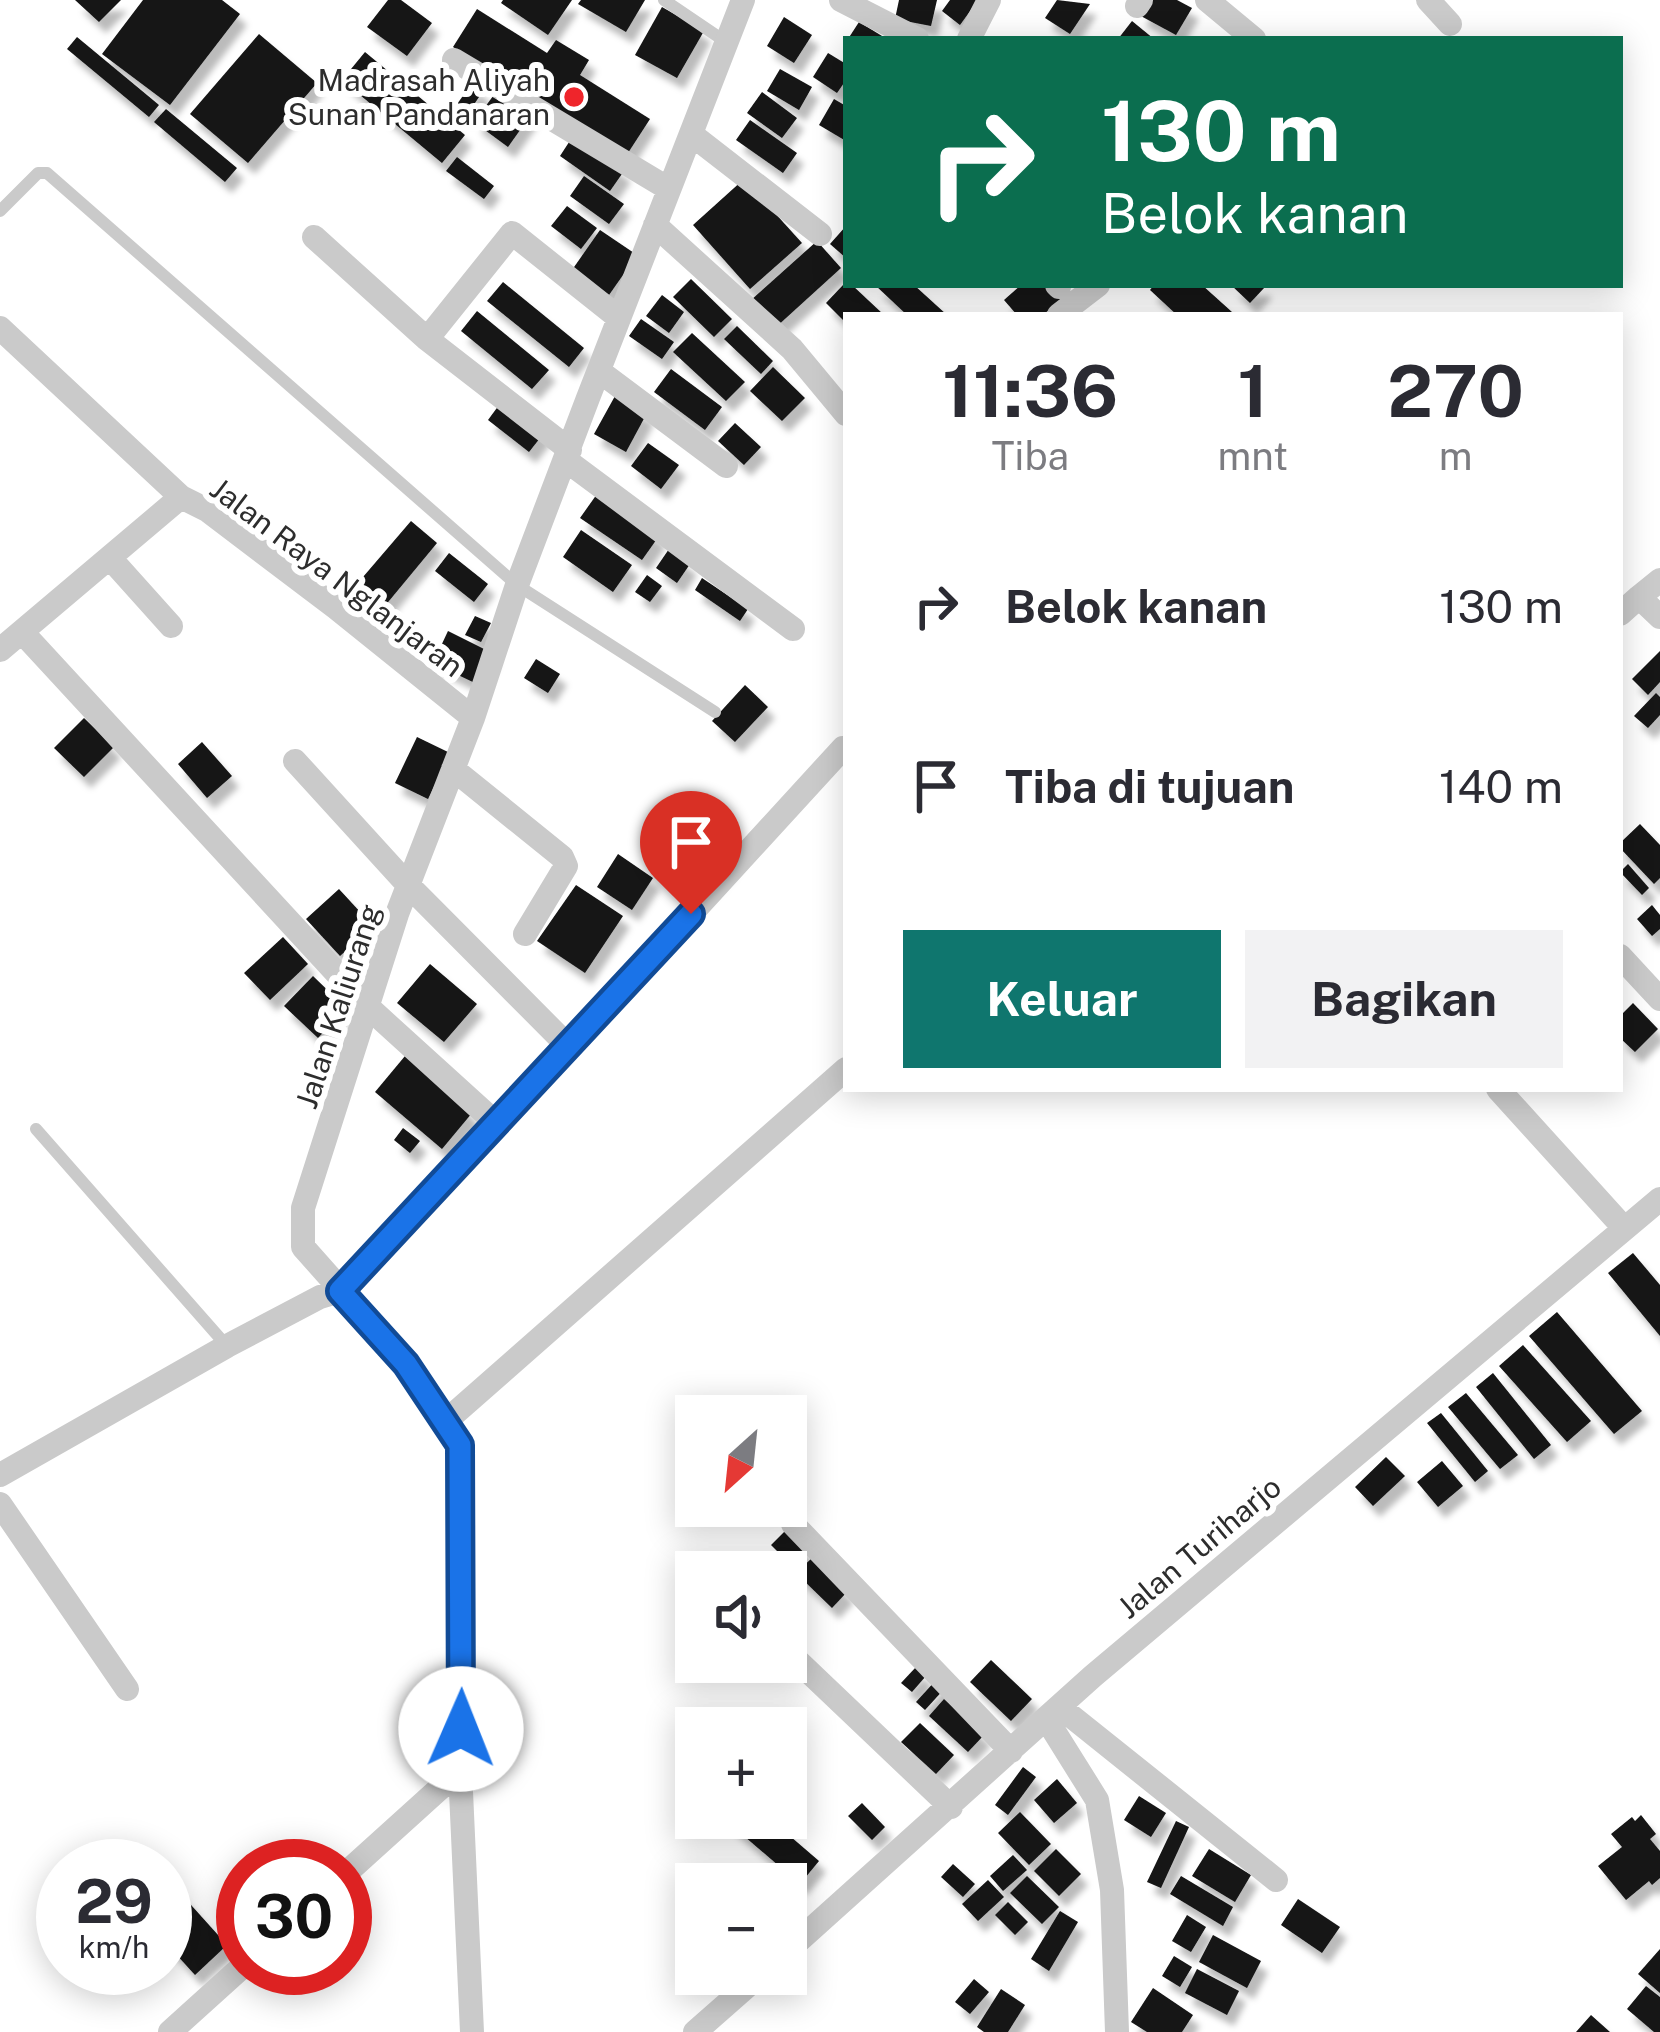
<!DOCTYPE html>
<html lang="id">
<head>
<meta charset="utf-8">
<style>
	:root { --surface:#fff; --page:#f2f2f3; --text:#2b2b33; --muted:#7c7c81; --accent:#0f766e }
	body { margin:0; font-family:"Public Sans",sans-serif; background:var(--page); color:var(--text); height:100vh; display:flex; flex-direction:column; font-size:45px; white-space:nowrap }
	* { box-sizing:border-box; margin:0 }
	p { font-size:39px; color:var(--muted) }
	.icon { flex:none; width:66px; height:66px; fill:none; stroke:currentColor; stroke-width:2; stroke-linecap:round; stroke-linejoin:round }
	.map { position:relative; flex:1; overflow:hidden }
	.sheet { position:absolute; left:843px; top:312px; width:780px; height:780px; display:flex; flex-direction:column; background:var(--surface); border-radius:0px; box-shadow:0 6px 30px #0003 }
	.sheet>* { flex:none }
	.hud { position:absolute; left:843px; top:36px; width:780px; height:252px; border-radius:0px; box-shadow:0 6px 30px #0003; background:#0b6e4f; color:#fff; overflow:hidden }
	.needle { width:78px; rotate:207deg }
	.fabs { position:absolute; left:675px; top:1395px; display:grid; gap:24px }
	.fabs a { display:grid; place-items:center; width:132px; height:132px; border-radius:0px; background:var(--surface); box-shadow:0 6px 30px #0003; font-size:60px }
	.speed { position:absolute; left:36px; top:1839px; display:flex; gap:24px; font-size:60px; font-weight:700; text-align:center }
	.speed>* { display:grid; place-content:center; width:156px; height:156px; border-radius:50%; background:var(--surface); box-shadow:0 6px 30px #0003; line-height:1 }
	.speed small { font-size:30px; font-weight:400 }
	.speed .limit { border:18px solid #d22; background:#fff; color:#111 }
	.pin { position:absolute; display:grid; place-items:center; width:102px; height:102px; color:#fff; margin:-123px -51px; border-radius:50% 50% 50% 0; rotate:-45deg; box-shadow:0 0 12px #0007 }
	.pin .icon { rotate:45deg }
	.me { position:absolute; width:132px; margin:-66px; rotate:1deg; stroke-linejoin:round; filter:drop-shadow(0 0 9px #0008) }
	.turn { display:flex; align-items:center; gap:42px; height:252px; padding:0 60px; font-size:54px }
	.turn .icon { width:156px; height:156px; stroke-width:2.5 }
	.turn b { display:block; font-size:84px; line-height:102px }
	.eta { display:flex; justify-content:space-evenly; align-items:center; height:204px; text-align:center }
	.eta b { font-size:72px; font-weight:700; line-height:84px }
	.cta { display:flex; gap:24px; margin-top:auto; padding:24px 60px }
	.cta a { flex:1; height:138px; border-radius:0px; background:var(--accent); color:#fff; font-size:48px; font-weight:700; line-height:138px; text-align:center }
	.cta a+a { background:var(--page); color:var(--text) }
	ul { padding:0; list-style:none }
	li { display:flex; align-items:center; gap:36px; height:180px; padding:0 60px }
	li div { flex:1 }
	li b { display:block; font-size:45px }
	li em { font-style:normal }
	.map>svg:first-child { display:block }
</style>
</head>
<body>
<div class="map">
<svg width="1660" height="2032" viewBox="0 0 1660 2032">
	<defs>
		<filter id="shadow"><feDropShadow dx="7" dy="11" stdDeviation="3" flood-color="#0004"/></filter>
	</defs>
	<rect width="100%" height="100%" fill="#fff"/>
	<path fill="#141414" filter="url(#shadow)" d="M 75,0 L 121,0 L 99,22 Z
		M 143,0 L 222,0 L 240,14 L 170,105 L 102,54 Z
		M 388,0 L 401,0 L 432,23 L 407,56 L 367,27 Z
		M 503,0 L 572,0 L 548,35 L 501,3 Z
		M 581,0 L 645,0 L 626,32 L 578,4 Z
		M 899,0 L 937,0 L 931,26 L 895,19 Z
		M 950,0 L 978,0 L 960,25 L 942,11 Z
		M 1057,0 L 1090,4 L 1070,34 L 1045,18 Z
		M 1148,0 L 1177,0 L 1192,8 L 1176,35 L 1139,15 Z
		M 662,7 L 704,31 L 677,78 L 635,55 Z
		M 477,9 L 547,53 L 556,40 L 589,60 L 580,75 L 650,119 L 626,156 L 453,47 Z
		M 784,17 L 812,35 L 794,63 L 767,46 Z
		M 1132,21 L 1154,39 L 1118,39 Z
		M 859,22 L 887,39 L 848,39 Z
		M 259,34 L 317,83 L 248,163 L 190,114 Z
		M 77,37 L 159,105 L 149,117 L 67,49 Z
		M 365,52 L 465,135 L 442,163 L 342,80 Z
		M 828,53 L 846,64 L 846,80 L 837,93 L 813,77 Z
		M 780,69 L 812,87 L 799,110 L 767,91 Z
		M 472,83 L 483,91 L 467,115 L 455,107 Z
		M 496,92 L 530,116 L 508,147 L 474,122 Z
		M 762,92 L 797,118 L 782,138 L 747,113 Z
		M 834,99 L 846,106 L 846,141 L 819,125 Z
		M 166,109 L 237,168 L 225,182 L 154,122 Z
		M 750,120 L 797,153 L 783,173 L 736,140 Z
		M 573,136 L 624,171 L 610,191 L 560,156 Z
		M 457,157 L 494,186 L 484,199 L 446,171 Z
		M 584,176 L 624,204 L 609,224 L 570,196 Z
		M 744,179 L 802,243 L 750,289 L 693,225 Z
		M 567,206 L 597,228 L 581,249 L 551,226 Z
		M 846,226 L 846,258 L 830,244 Z
		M 600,230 L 637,255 L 609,295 L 572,270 Z
		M 817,241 L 841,268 L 775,328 L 750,301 Z
		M 691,279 L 732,319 L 714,337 L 673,297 Z
		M 503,282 L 584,348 L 569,367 L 487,301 Z
		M 843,285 L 852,285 L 884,315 L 846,315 L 846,323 L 826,303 Z
		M 875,285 L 914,285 L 947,315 L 907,315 Z
		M 1021,285 L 1050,285 L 1062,298 L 1043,315 L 1017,315 L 1004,300 Z
		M 1154,285 L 1202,285 L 1232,312 L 1177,315 L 1150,290 Z
		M 1231,285 L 1262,285 L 1265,287 L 1250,303 Z
		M 662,295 L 684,312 L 669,333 L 646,316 Z
		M 477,311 L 549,370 L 532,389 L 461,331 Z
		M 641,319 L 674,342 L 662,359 L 629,336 Z
		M 737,326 L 773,361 L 761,374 L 724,339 Z
		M 692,333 L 745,382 L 726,401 L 673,352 Z
		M 773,367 L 805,398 L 782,421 L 750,391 Z
		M 671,369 L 722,407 L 705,430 L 654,392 Z
		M 615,396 L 647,413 L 626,452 L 594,434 Z
		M 502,401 L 544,433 L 529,452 L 488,420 Z
		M 735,423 L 761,447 L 744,465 L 718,441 Z
		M 648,443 L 679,465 L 661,489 L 631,466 Z
		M 597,494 L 659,536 L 642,560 L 580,518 Z
		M 411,521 L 437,543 L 384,607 L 357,584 Z
		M 581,530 L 632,565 L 613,592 L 563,557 Z
		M 669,549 L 690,564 L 677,583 L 656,568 Z
		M 449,553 L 488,584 L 474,602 L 435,571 Z
		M 647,575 L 662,586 L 650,602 L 635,592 Z
		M 702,578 L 748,609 L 740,621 L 695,590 Z
		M 475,616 L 491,623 L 481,642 L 465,635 Z
		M 448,631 L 492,653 L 477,684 L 433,663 Z
		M 1660,651 L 1660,682 L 1648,695 L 1632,679 Z
		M 536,659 L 560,674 L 548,693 L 524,678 Z
		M 745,685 L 768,707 L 735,742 L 712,721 Z
		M 1656,693 L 1660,697 L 1660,715 L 1648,728 L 1634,716 Z
		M 84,718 L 114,747 L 84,777 L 54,748 Z
		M 417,737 L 450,753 L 428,799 L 395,783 Z
		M 202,742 L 232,776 L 207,798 L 178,764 Z
		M 1640,824 L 1660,845 L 1660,878 L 1654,884 L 1620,848 L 1620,843 Z
		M 618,854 L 653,878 L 632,910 L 597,887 Z
		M 1628,864 L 1649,888 L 1642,895 L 1620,872 Z
		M 576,885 L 623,916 L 585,973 L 537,941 Z
		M 339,889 L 373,926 L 340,956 L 306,919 Z
		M 1652,905 L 1660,915 L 1660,929 L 1652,936 L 1637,919 Z
		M 283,937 L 308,964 L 270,1000 L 244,973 Z
		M 430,964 L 477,1004 L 444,1042 L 397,1003 Z
		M 313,976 L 346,1008 L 318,1038 L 284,1006 Z
		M 1633,1003 L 1658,1029 L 1635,1052 L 1620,1038 L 1620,1016 Z
		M 405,1056 L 472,1113 L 442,1149 L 375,1092 Z
		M 403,1128 L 420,1141 L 410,1153 L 394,1140 Z
		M 1633,1253 L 1660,1285 L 1660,1336 L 1608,1273 Z
		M 1557,1312 L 1642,1411 L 1614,1434 L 1529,1336 Z
		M 1523,1345 L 1591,1421 L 1567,1442 L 1499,1366 Z
		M 1493,1373 L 1551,1445 L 1534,1459 L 1476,1387 Z
		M 1466,1393 L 1518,1455 L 1500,1469 L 1448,1407 Z
		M 1441,1413 L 1488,1471 L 1475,1482 L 1427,1423 Z
		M 1386,1457 L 1405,1476 L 1373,1506 L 1355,1487 Z
		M 1442,1461 L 1463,1486 L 1438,1507 L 1417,1482 Z
		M 785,1531 L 809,1553 L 794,1568 L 771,1545 Z
		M 812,1558 L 847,1592 L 832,1608 L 796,1573 Z
		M 991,1660 L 1032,1699 L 1011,1721 L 970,1682 Z
		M 916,1667 L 926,1676 L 912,1692 L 901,1683 Z
		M 937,1679 L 946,1687 L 925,1710 L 916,1702 Z
		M 944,1699 L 984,1735 L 968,1752 L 929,1716 Z
		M 920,1723 L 954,1755 L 936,1774 L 901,1742 Z
		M 1023,1767 L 1036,1777 L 1008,1815 L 995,1805 Z
		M 1057,1779 L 1077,1803 L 1054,1823 L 1034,1800 Z
		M 1139,1796 L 1166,1813 L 1151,1837 L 1124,1820 Z
		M 862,1803 L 885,1827 L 872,1840 L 848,1816 Z
		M 1020,1812 L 1051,1844 L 1029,1865 L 998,1833 Z
		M 1641,1815 L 1656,1834 L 1650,1839 L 1660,1851 L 1660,1878 L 1652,1885 L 1649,1881 L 1626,1900 L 1598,1866 L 1622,1847 L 1611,1834 L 1632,1817 L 1635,1821 Z
		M 723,1818 L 769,1818 L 819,1861 L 800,1884 Z
		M 1176,1821 L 1189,1827 L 1161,1888 L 1147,1882 Z
		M 1056,1849 L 1081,1874 L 1059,1896 L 1034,1871 Z
		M 1209,1849 L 1251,1875 L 1235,1902 L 1192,1876 Z
		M 1013,1855 L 1027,1870 L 1003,1891 L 990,1876 Z
		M 953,1864 L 975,1884 L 963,1897 L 941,1877 Z
		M 165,1876 L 227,1945 L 195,1975 L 165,1942 Z
		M 1027,1876 L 1059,1907 L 1042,1924 L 1010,1893 Z
		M 1181,1876 L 1233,1907 L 1223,1926 L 1170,1894 Z
		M 988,1880 L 1004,1897 L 978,1921 L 962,1904 Z
		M 1298,1899 L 1340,1927 L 1322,1953 L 1281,1925 Z
		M 1008,1902 L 1028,1922 L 1015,1935 L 995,1915 Z
		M 1060,1911 L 1078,1922 L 1049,1971 L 1031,1959 Z
		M 1187,1915 L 1206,1927 L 1191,1952 L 1172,1941 Z
		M 1213,1935 L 1261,1961 L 1247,1988 L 1199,1962 Z
		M 1660,1949 L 1660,1993 L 1638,1974 Z
		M 1174,1956 L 1192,1967 L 1180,1987 L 1162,1976 Z
		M 1197,1969 L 1239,1991 L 1227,2015 L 1185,1993 Z
		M 974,1979 L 989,1992 L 970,2014 L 955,2002 Z
		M 1646,1986 L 1660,1997 L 1660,2032 L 1654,2032 L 1627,2009 Z
		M 1153,1988 L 1193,2015 L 1182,2032 L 1147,2032 L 1131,2022 Z
		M 1001,1989 L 1025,2005 L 1008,2032 L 984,2032 L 977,2027 Z
		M 1591,2015 L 1610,2032 L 1576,2032 Z"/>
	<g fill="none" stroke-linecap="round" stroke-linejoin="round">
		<path stroke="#cacaca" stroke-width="12" d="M 664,0 L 726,42
			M 0,211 L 38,173 L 47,173 L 517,585 L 715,712
			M 36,1129 L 226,1345"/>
		<path stroke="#cacaca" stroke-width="24" d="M 841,0 L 917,39
			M 1207,0 L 1254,39
			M 1428,0 L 1450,24
			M 1137,6 L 1141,0
			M 969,39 L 989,0
			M 454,60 L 669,189
			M 691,134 L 820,234
			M 655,225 L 792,349 L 846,414
			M 314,237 L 427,339 L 570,450
			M 1057,285 L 1059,287
			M 1059,315 L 1098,285
			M 0,328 L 181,497
			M 427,339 L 512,233 L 619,318
			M 599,371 L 726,466
			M 567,461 L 793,629
			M 110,558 L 171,626
			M 1660,580 L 1639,597 L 1660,617
			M 1620,614 L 1639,597
			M 22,632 L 368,1007 L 498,1125
			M 0,650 L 181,497 L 207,510 L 335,607 L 473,718
			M 295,761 L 408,885 L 569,1047
			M 453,769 L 562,857 L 566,866 L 525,934
			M 1620,956 L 1660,999
			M 1498,1089 L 1624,1228
			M 446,1421 L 846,1069
			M 0,1475 L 227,1346 L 320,1297 L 340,1291 L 498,1125 L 843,748
			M 0,1504 L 127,1689
			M 793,1524 L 1011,1751
			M 786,1650 L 951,1807
			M 1061,1708 L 1276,1880
			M 1047,1720 L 1097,1800 L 1112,1890 L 1117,2032
			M 345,1874 L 460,1770
			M 786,1952 L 1093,1676 L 1660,1199
			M 170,2032 L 243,1966
			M 472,2032 L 460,1770 L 463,1564 L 460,1445 L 406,1363 L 303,1247 L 303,1208 L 397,914 L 473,718 L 517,585 L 588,398 L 743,0
			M 695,2032 L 761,1974"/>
	</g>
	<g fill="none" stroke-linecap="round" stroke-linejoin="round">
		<g stroke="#114b97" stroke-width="30">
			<path id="route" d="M 461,1729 L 460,1445 L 406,1364 L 340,1291 L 691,914"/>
		</g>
		<use href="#route" stroke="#1a73e8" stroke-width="21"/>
	</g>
	<circle fill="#ef252b" stroke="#fff" stroke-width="4.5" cx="574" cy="97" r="12"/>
	<g text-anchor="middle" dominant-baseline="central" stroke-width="12" stroke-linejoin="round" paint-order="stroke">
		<g font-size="30" fill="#2d2d2d" stroke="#fff" text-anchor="end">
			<text x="550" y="80">Madrasah Aliyah<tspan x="550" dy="34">Sunan Pandanaran</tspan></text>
		</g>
		<g font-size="30" fill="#2d2d2d" stroke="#fff">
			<text transform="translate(337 577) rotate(37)">Jalan Raya Nglanjaran</text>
			<text transform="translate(338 1006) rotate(-72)">Jalan Kaliurang</text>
			<text transform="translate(1199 1547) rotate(-40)">Jalan Turiharjo</text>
		</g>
	</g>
</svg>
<div class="fabs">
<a><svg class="needle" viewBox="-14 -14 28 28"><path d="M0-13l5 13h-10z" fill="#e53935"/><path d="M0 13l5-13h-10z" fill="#7c7c81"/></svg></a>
<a><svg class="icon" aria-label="sound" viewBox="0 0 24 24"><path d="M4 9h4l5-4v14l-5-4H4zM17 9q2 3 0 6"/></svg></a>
<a>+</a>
<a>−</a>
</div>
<div class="speed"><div>29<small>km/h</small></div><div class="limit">30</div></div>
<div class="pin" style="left:691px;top:914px;background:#d93025"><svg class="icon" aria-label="arrive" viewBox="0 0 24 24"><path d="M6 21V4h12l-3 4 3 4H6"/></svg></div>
<svg class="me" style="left:461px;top:1729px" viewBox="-20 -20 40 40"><circle r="19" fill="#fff"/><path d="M0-13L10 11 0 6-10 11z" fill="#1a73e8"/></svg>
<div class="hud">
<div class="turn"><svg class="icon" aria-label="right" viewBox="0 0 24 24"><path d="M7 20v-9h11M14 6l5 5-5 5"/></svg><div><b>130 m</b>Belok kanan</div></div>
</div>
<section class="sheet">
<div class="eta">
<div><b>11:36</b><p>Tiba</p></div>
<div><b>1</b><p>mnt</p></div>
<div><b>270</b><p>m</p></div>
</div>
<ul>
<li><svg class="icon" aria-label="right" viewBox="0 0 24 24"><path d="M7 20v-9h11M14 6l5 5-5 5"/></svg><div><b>Belok kanan</b></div><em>130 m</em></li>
<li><svg class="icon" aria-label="arrive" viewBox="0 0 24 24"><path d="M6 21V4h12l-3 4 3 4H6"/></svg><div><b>Tiba di tujuan</b></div><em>140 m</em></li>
</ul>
<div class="cta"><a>Keluar</a><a>Bagikan</a></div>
</section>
</div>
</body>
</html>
